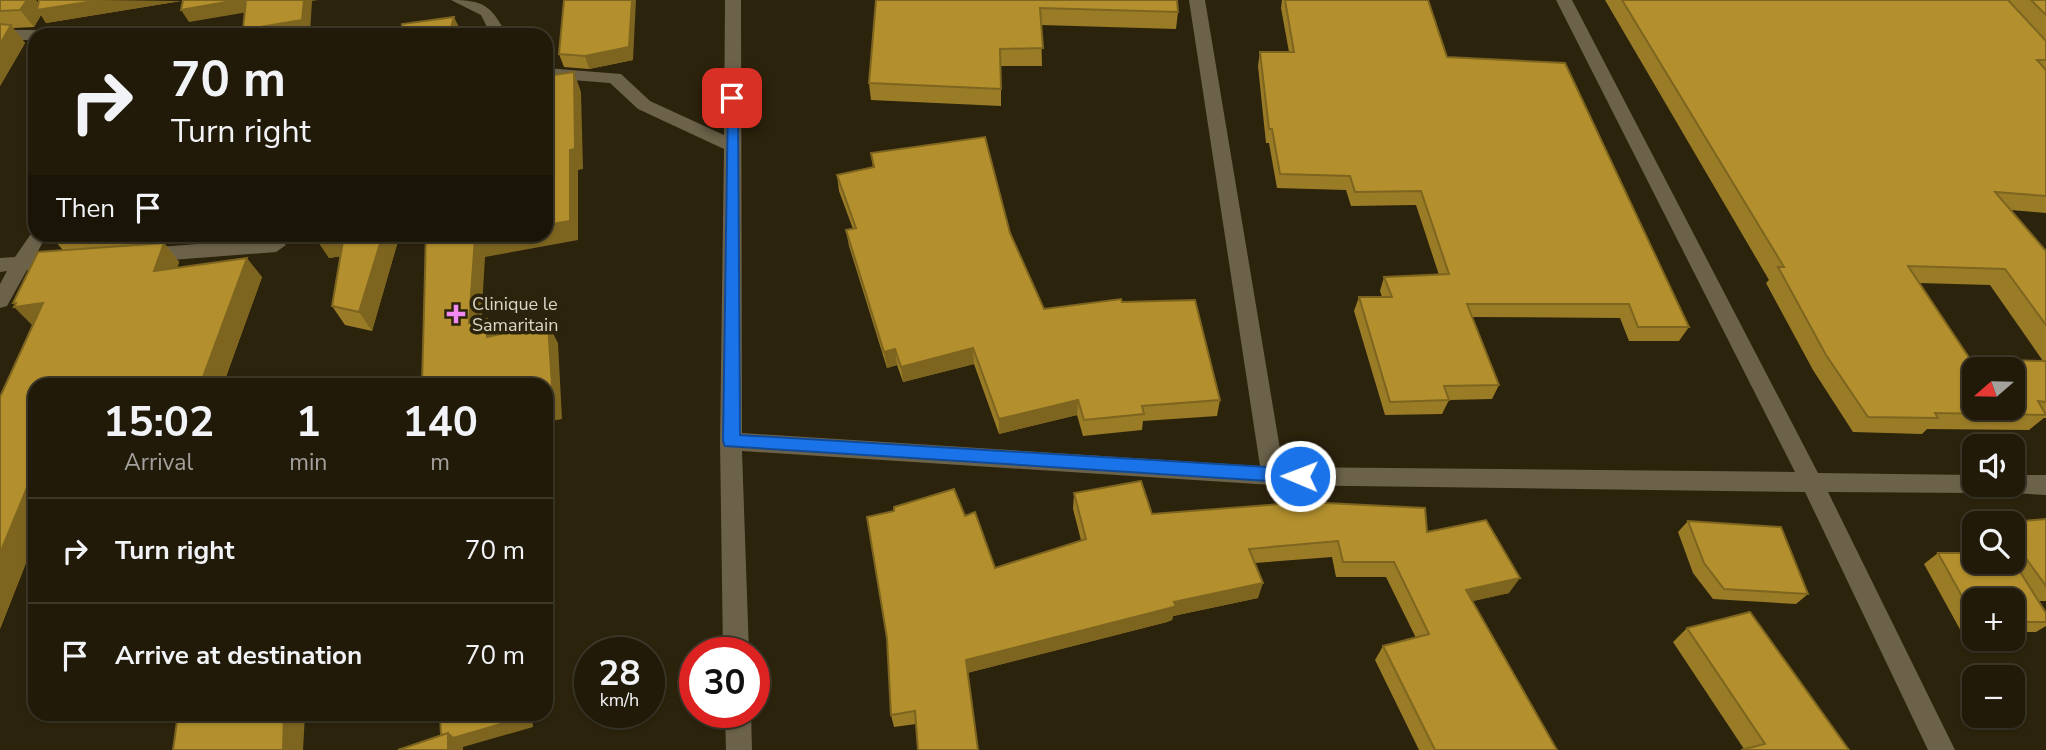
<!DOCTYPE html>
<html lang="en">
<head>
<meta charset="utf-8">
<style>
	:root { --surface:#211a09; --page:#2d2717; --text:#f1f3f6; --muted:#a2a19c; --line:#3e382a }
	body { margin:0; font-family:"Nunito Sans",sans-serif; background:var(--page); color:var(--text); height:100vh; display:flex; flex-direction:column; font-size:26px; white-space:nowrap }
	* { box-sizing:border-box; margin:0 }
	p { font-size:23px; color:var(--muted) }
	.icon { flex:none; width:38px; height:38px; fill:none; stroke:currentColor; stroke-width:2; stroke-linecap:round; stroke-linejoin:round }
	.map { position:relative; flex:1; overflow:hidden }
	.sheet { position:absolute; left:28px; top:378px; width:525px; height:343px; display:flex; flex-direction:column; background:var(--surface); border-radius:21px; box-shadow:0 2px 5px #0004,0 0 0 2px var(--line) }
	.sheet>* { flex:none }
	.top-card { position:absolute; left:28px; top:28px; width:525px; height:214px; border-radius:21px; box-shadow:0 2px 5px #0004,0 0 0 2px var(--line); background:#211a09; color:var(--text); overflow:hidden }
	.needle { width:46px; rotate:250deg }
	.buttons { position:absolute; left:1962px; top:357px; display:grid; gap:14px }
	.buttons a { display:grid; place-items:center; width:63px; height:63px; border-radius:14px; background:var(--surface); box-shadow:0 2px 5px #0004,0 0 0 2px var(--line); font-size:35px }
	.speed { position:absolute; left:574px; top:637px; display:flex; gap:14px; font-size:35px; font-weight:700; text-align:center }
	.speed>* { display:grid; place-content:center; width:91px; height:91px; border-radius:50%; background:var(--surface); box-shadow:0 2px 5px #0004,0 0 0 2px var(--line); line-height:1 }
	.speed small { font-size:18px; font-weight:400 }
	.speed .limit { border:10px solid #d22; background:#fff; color:#111 }
	.pin { position:absolute; display:grid; place-items:center; width:60px; height:60px; color:#fff; margin:-30px; border-radius:14px; box-shadow:0 4px 10px #0006 }
	.me { position:absolute; width:77px; margin:-38px; rotate:271deg; stroke-linejoin:round; filter:drop-shadow(0 0 5px #0008) }
	.turn { display:flex; align-items:center; gap:24px; height:147px; padding:0 28px; font-size:32px }
	.turn .icon { width:91px; height:91px; stroke-width:2.5 }
	.turn b { display:block; font-size:49px; line-height:60px }
	.then { display:flex; align-items:center; height:66px; padding:0 28px; background:#0003; gap:14px; font-size:26px }
	.eta { display:flex; justify-content:space-evenly; align-items:center; height:119px; text-align:center }
	.eta b { font-size:42px; font-weight:700; line-height:49px }
	ul { padding:0; list-style:none }
	li { display:flex; align-items:center; gap:21px; height:105px; padding:0 28px; border-top:2px solid var(--line) }
	li div { flex:1 }
	li b { display:block; font-size:26px }
	li em { font-style:normal }
	.map>svg:first-child { display:block }
</style>
</head>
<body>
<div class="map">
<svg width="2046" height="750" viewBox="0 0 2046 750">
	<rect width="100%" height="100%" fill="#2c230c"/>
	<g fill="none" stroke-linecap="round" stroke-linejoin="round">
		<path fill="#6c624a" fill-rule="evenodd" d="M 451,0 C 485,0 491,6 507,35 L 491,35 L 481,15 Z
			M 725,0 L 741,0 L 742,433 L 1260,466 L 1189,0 L 1205,0 L 1283,467 L 1795,472 L 1556,0 L 1572,0 L 1818,473 L 1974,475 L 1974,485 L 1985,485 L 1982,491 L 1974,493 L 1828,492 L 1955,750 L 1928,750 L 1805,492 L 1273,485 L 742,451 L 749,653 L 723,653 L 720,441 L 724,149 L 638,109 L 610,83 L 546,78 L 546,68 L 621,74 L 650,101 L 724,135 Z
			M 0,30 L 97,30 L 105,35 L 35,35 L 35,40 L 0,40 Z
			M 35,228 L 35,234 L 47,234 L 36,255 L 61,253 L 71,260 L 61,267 L 27,270 L 7,306 L 0,308 L 0,284 L 7,271 L 0,272 L 0,258 L 15,257 Z
			M 276,238 L 286,245 L 276,252 L 145,262 L 135,255 L 145,248 Z
			M 2012,475 L 2046,475 L 2046,495 L 1996,492 L 1993,485 L 2012,485 Z
			M 725,712 L 751,712 L 752,750 L 726,750 Z"/>
	</g>
	<path fill="#9a7c27" fill-rule="evenodd" d="M 0,0 L 36,0 L 38,3 L 181,1 L 46,23 L 41,15 L 34,27 L 13,28 L 25,43 L 0,86 Z
		M 876,0 L 1178,12 L 1176,29 L 1041,25 L 1042,66 L 1001,66 L 1001,106 L 871,100 L 869,83 Z
		M 1282,0 L 1428,0 L 1447,57 L 1689,327 L 1679,341 L 1629,341 L 1620,318 L 1472,317 L 1499,385 L 1492,399 L 1449,400 L 1442,414 L 1385,415 L 1354,311 L 1359,297 L 1382,297 L 1380,291 L 1384,277 L 1439,275 L 1416,205 L 1351,206 L 1346,190 L 1277,188 L 1269,143 L 1266,143 L 1258,66 L 1260,52 L 1289,52 L 1281,8 Z
		M 1605,0 L 2046,0 L 2046,213 L 2011,210 L 2046,251 L 2046,418 L 2044,418 L 2029,430 L 1927,429 L 1922,434 L 1853,432 L 1813,370 L 1766,283 L 1769,280 ZM 1919,283 L 1990,285 L 2043,361 L 1970,359 Z
		M 559,54 L 633,60 L 589,69 L 564,67 Z
		M 871,153 L 1010,233 L 1044,309 L 1122,302 L 1220,400 L 1217,416 L 1143,421 L 1142,430 L 1083,436 L 1077,415 L 999,434 L 974,364 L 903,382 L 897,365 L 887,368 L 849,246 L 846,230 L 853,229 L 839,191 L 837,175 L 873,167 Z
		M 55,234 L 188,234 L 185,242 L 165,244 L 179,262 L 177,268 L 262,277 L 223,385 L 35,385 L 35,540 L 0,629 L 33,325 L 63,250 L 53,239 Z
		M 318,234 L 400,234 L 372,331 L 345,325 L 332,306 L 341,256 L 329,258 Z
		M 1074,493 L 1152,514 L 1427,532 L 1509,593 L 1472,601 L 1557,750 L 1419,750 L 1375,660 L 1383,646 L 1416,638 L 1386,577 L 1336,577 L 1332,557 L 1255,563 L 1258,598 L 1173,616 L 1172,620 L 1167,622 L 967,673 L 916,724 L 894,727 L 891,715 L 965,516 L 995,568 L 1081,540 L 1073,509 Z
		M 2046,519 L 2046,601 L 2039,601 L 2046,613 L 2046,626 L 2036,632 L 2012,632 L 2012,600 L 1974,600 L 1974,633 L 1962,633 L 1924,564 L 1938,553 L 2012,562 L 2012,523 L 2000,523 Z
		M 1688,521 L 1808,594 L 1796,604 L 1713,599 L 1693,573 L 1678,532 Z
		M 1687,628 L 1849,750 L 1744,749 L 1673,642 Z"/>
	<path fill="#7d6520" d="M 27,0 L 36,0 L 43,9 L 100,0 L 181,1 L 46,23 L 41,15 L 34,27 L 20,10 Z
		M 237,0 L 248,0 L 254,11 L 189,22 L 181,10 Z
		M 304,0 L 318,0 L 312,1 L 310,33 L 298,35 L 246,35 L 243,30 Z
		M 632,0 L 636,0 L 633,60 L 589,69 L 585,56 Z
		M 454,17 L 460,29 L 458,35 L 449,35 Z
		M 11,25 L 25,43 L 0,86 L 0,44 Z
		M 574,72 L 581,92 L 583,169 L 578,170 L 578,240 L 485,257 L 480,342 L 469,323 L 475,238 L 495,234 L 546,234 L 546,225 L 570,150 Z
		M 179,234 L 188,234 L 185,242 Z
		M 383,234 L 400,234 L 372,331 L 359,312 Z
		M 344,235 L 357,254 L 329,258 L 316,239 Z
		M 164,243 L 179,262 L 170,290 L 154,271 Z
		M 247,258 L 262,277 L 223,385 L 200,385 Z
		M 13,303 L 43,303 L 33,326 L 14,307 L 17,307 Z
		M 487,319 L 497,338 L 487,337 Z
		M 548,324 L 558,343 L 562,419 L 551,421 L 547,508 L 546,508 L 546,402 Z
		M 973,348 L 974,364 L 903,382 L 901,367 Z
		M 895,349 L 897,365 L 887,368 L 884,352 Z
		M 1078,400 L 1077,415 L 999,434 L 999,419 Z
		M 31,478 L 35,478 L 35,540 L 0,629 L 0,553 Z
		M 1520,578 L 1509,593 L 1456,605 L 1466,590 Z
		M 1263,583 L 1258,598 L 1173,616 L 1172,620 L 1167,622 L 967,673 L 966,660 L 1174,602 Z
		M 284,714 L 305,714 L 303,750 L 283,750 Z
		M 524,714 L 532,714 L 533,727 L 463,747 L 463,750 L 448,750 L 448,733 Z"/>
	<path fill="#b3902d" stroke="#7d6520" stroke-width="2" fill-rule="evenodd" d="M 0,0 L 27,0 L 20,10 L 0,11 Z
		M 39,0 L 100,0 L 37,10 Z
		M 183,0 L 237,0 L 181,10 Z
		M 246,0 L 304,0 L 302,20 L 243,30 Z
		M 564,0 L 632,0 L 629,47 L 585,56 L 559,54 Z
		M 876,0 L 1177,0 L 1178,12 L 1040,8 L 1043,48 L 1000,49 L 1001,89 L 869,83 Z
		M 1285,0 L 1428,0 L 1447,57 L 1565,63 L 1689,327 L 1638,327 L 1629,304 L 1467,304 L 1499,385 L 1444,386 L 1449,400 L 1390,402 L 1359,297 L 1392,297 L 1384,277 L 1449,274 L 1421,191 L 1355,192 L 1350,176 L 1280,174 L 1272,129 L 1269,129 L 1260,52 L 1294,52 Z
		M 1622,0 L 2008,0 L 2046,41 L 2046,60 L 2037,60 L 2046,70 L 2046,196 L 1995,192 L 2046,251 L 2046,325 L 2005,269 L 1908,266 L 1970,359 L 2046,361 L 2046,402 L 2038,401 L 2046,415 L 1935,413 L 1938,418 L 1868,417 L 1826,355 L 1778,267 L 1784,267 ZM 1974,369 L 2012,369 L 2012,408 L 1974,408 Z
		M 2031,0 L 2046,0 L 2046,15 Z
		M 454,17 L 449,35 L 402,35 L 402,24 Z
		M 0,24 L 11,25 L 0,44 Z
		M 574,72 L 575,149 L 570,150 L 570,221 L 546,225 L 546,76 Z
		M 985,137 L 1010,233 L 1044,309 L 1121,299 L 1122,302 L 1195,300 L 1220,400 L 1142,406 L 1144,414 L 1084,420 L 1078,400 L 999,419 L 973,348 L 901,367 L 895,349 L 884,352 L 846,230 L 856,228 L 837,175 L 874,167 L 871,153 Z
		M 55,234 L 108,234 L 53,239 Z
		M 318,234 L 383,234 L 359,312 L 332,306 L 344,235 L 316,239 Z
		M 426,234 L 495,234 L 475,238 L 469,323 L 487,319 L 487,337 L 548,324 L 553,400 L 546,402 L 546,385 L 422,385 Z
		M 164,243 L 154,271 L 247,258 L 200,385 L 35,385 L 35,478 L 31,478 L 0,553 L 0,397 L 43,303 L 14,307 L 16,303 L 13,303 L 38,252 Z
		M 1141,481 L 1152,514 L 1306,502 L 1425,508 L 1427,532 L 1486,520 L 1520,578 L 1466,590 L 1557,750 L 1435,750 L 1383,646 L 1429,634 L 1394,562 L 1343,562 L 1338,541 L 1249,549 L 1263,583 L 1174,602 L 1176,606 L 1170,608 L 966,660 L 978,750 L 918,750 L 915,711 L 891,715 L 887,638 L 867,517 L 894,511 L 894,507 L 954,489 L 965,516 L 975,512 L 995,568 L 1086,539 L 1074,493 Z
		M 2046,519 L 2046,586 L 2012,539 L 2012,523 L 2001,523 Z
		M 1688,521 L 1781,527 L 1808,594 L 1724,589 L 1704,563 Z
		M 1938,553 L 1974,553 L 1974,562 L 2012,562 L 2012,559 L 2046,613 L 2046,622 L 2012,622 L 2012,600 L 1974,600 L 1974,618 Z
		M 1750,612 L 1849,750 L 1741,750 L 1765,744 L 1687,628 Z
		M 178,714 L 284,714 L 283,750 L 173,750 Z
		M 440,714 L 524,714 L 525,717 L 453,738 L 448,733 L 441,735 Z
		M 448,733 L 448,750 L 398,750 Z"/>
	<path fill="#1a73e8" stroke="#114b97" stroke-width="2" d="M 728,95 L 738,98 L 740,435 L 1300,469 L 1308,476 L 1306,481 L 1300,483 L 725,446 L 723,441 Z"/>
	<path fill="#f38af2" stroke="#2c230c" stroke-width="2.5" d="M452.5 303.5h7v7h7v7h-7v7h-7v-7h-7v-7h7z"/>
	<g text-anchor="middle" dominant-baseline="central" stroke-width="7" stroke-linejoin="round" paint-order="stroke">
		<g font-size="18" fill="#dbd6c8" stroke="#2c230c" text-anchor="start">
			<text x="472" y="304">Clinique le<tspan x="472" dy="21">Samaritain</tspan></text>
		</g>
	</g>
</svg>
<div class="buttons">
<a><svg class="needle" viewBox="-14 -14 28 28"><path d="M0-13l5 13h-10z" fill="#e53935"/><path d="M0 13l5-13h-10z" fill="#a2a19c"/></svg></a>
<a><svg class="icon" aria-label="sound" viewBox="0 0 24 24"><path d="M4 9h4l5-4v14l-5-4H4zM17 9q2 3 0 6"/></svg></a>
<a><svg class="icon" aria-label="search" viewBox="0 0 24 24"><circle cx="10" cy="10" r="6"/><path d="M15 15l6 6"/></svg></a>
<a>+</a>
<a>−</a>
</div>
<div class="speed"><div>28<small>km/h</small></div><div class="limit">30</div></div>
<div class="pin" style="left:732px;top:98px;background:#d93025"><svg class="icon" aria-label="arrive" viewBox="0 0 24 24"><path d="M6 21V4h12l-3 4 3 4H6"/></svg></div>
<svg class="me" style="left:1300px;top:476px" viewBox="-20 -20 40 40"><circle r="17" fill="#1a73e8" stroke="#fff" stroke-width="3"/><path d="M0-11L8 9 0 5-8 9z" fill="#fff"/></svg>
<div class="top-card">
<div class="turn"><svg class="icon" aria-label="right" viewBox="0 0 24 24"><path d="M7 20v-9h11M14 6l5 5-5 5"/></svg><div><b>70 m</b>Turn right</div></div>
<div class="then">Then<svg class="icon" aria-label="arrive" viewBox="0 0 24 24"><path d="M6 21V4h12l-3 4 3 4H6"/></svg></div>
</div>
<section class="sheet">
<div class="eta">
<div><b>15:02</b><p>Arrival</p></div>
<div><b>1</b><p>min</p></div>
<div><b>140</b><p>m</p></div>
</div>
<ul>
<li><svg class="icon" aria-label="right" viewBox="0 0 24 24"><path d="M7 20v-9h11M14 6l5 5-5 5"/></svg><div><b>Turn right</b></div><em>70 m</em></li>
<li><svg class="icon" aria-label="arrive" viewBox="0 0 24 24"><path d="M6 21V4h12l-3 4 3 4H6"/></svg><div><b>Arrive at destination</b></div><em>70 m</em></li>
</ul>
</section>
</div>
</body>
</html>
